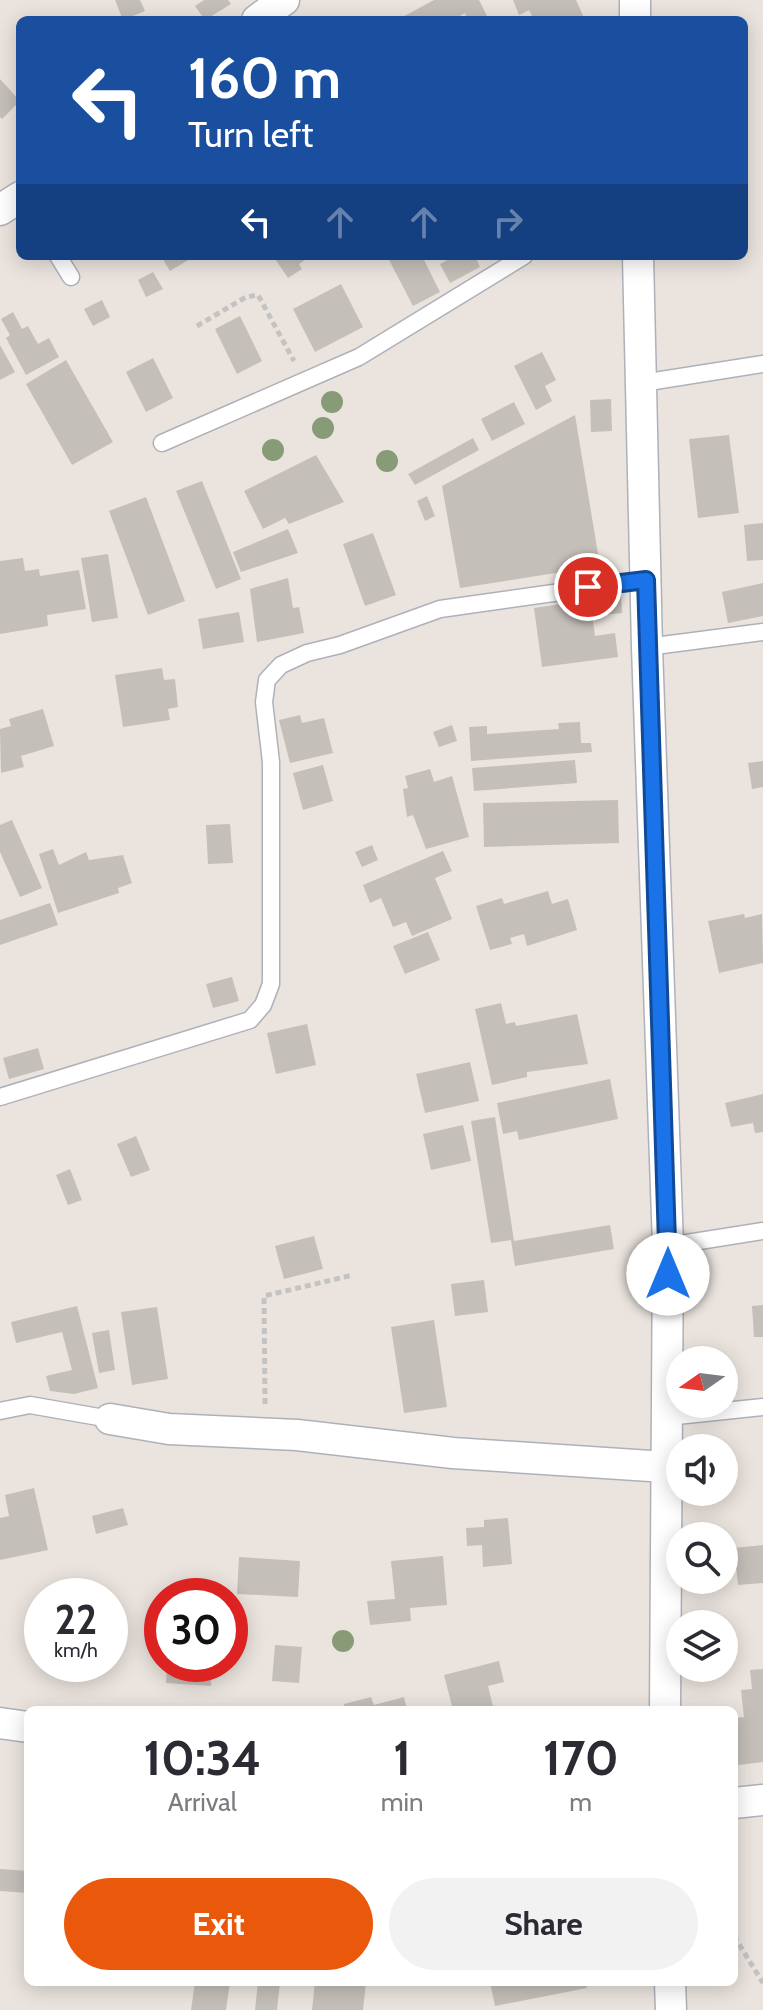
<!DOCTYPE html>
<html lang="en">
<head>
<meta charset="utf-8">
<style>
	:root { --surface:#fff; --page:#f2f2f3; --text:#2b2b33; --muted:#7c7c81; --accent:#ea580c }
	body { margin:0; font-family:Cabin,sans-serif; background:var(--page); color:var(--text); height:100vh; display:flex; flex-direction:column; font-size:30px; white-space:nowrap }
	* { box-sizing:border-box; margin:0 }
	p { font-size:26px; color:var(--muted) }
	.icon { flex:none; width:44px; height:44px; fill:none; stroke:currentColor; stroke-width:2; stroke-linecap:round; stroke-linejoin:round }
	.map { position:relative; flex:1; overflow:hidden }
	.panel { position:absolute; left:24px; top:1706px; width:714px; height:280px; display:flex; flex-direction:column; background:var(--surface); border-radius:12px; box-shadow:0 4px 20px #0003 }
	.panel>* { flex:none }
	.top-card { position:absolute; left:16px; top:16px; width:732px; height:244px; border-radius:12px; box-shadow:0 4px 20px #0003; background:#1a4fa0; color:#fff; overflow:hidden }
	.needle { width:52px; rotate:256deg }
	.tools { position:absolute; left:666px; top:1346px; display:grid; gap:16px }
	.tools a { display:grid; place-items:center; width:72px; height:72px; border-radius:50%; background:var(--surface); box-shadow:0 4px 20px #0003; font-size:40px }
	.speed { position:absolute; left:24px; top:1578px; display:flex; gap:16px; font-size:40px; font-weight:700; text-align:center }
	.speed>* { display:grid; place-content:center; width:104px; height:104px; border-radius:50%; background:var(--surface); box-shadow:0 4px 20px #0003; line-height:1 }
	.speed small { font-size:20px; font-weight:400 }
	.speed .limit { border:12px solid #d22; background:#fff; color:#111 }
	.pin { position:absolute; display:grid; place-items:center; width:68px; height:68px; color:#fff; margin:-34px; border:4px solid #fff; border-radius:50%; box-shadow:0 2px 8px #0007 }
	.me { position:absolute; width:88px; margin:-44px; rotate:0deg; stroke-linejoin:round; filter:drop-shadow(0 0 6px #0008) }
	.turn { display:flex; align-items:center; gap:28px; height:168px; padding:0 40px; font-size:36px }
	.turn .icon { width:104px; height:104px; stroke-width:2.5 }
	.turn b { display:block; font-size:56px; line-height:68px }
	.lanes { display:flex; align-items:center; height:76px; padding:0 40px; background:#0003; justify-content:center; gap:40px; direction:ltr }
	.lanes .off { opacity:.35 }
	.eta { display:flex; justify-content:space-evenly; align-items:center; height:136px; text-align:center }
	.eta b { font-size:48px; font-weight:700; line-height:56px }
	.cta { display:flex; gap:16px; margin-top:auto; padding:16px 40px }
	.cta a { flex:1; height:92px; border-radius:48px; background:var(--accent); color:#fff; font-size:32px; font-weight:700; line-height:92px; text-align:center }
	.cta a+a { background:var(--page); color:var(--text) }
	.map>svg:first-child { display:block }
</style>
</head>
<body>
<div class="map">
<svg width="763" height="2010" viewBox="0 0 763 2010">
	<rect width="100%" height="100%" fill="#ebe4de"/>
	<path fill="#c4bfb9" d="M 115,0 L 140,0 L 145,11 L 123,20 Z
		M 204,0 L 228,0 L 231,4 L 205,20 L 195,6 Z
		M 434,0 L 479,0 L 489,20 L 468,20 L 465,13 L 452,20 L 397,20 Z
		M 513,0 L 576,0 L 585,20 L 534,20 L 529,10 L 519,15 Z
		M 0,79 L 20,101 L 2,119 L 0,117 Z
		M 161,256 L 195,256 L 170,271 Z
		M 273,256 L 311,256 L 299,264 L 302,269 L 288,278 Z
		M 387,256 L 422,256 L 440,292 L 413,306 Z
		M 455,256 L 475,256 L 480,267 L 450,283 L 440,264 Z
		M 153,272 L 163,289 L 146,297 L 138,280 Z
		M 341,284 L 363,327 L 315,352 L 293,309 Z
		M 102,300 L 110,317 L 93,326 L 84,309 Z
		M 13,312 L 22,329 L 28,326 L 38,344 L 49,338 L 59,357 L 26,375 L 6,338 L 10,335 L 1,319 Z
		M 240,316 L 262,361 L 237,374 L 215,329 Z
		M 0,345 L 15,372 L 0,380 Z
		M 542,352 L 556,380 L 545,386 L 552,401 L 536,410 L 514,366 Z
		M 153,358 L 173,398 L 146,412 L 126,372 Z
		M 66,360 L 113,442 L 72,465 L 26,384 Z
		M 611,399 L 612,431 L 591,432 L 590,400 Z
		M 514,402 L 525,424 L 492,441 L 481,419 Z
		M 575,415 L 600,566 L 460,588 L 442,486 Z
		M 729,435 L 739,513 L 698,518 L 689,439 Z
		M 473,438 L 479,450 L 415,485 L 408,474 Z
		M 316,455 L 344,502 L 289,524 L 285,518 L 263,529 L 244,491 Z
		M 202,481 L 241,579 L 216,589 L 176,491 Z
		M 427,496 L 435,516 L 425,521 L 417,501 Z
		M 146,497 L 185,601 L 148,615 L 109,511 Z
		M 763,523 L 763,560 L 747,561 L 744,525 Z
		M 288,529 L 298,553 L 241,572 L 233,552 Z
		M 373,533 L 396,595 L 365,606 L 343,544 Z
		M 108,554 L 118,618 L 92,622 L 81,558 Z
		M 23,558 L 25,571 L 39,569 L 40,576 L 79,570 L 86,609 L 47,615 L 48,626 L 0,634 L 0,561 Z
		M 288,578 L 293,608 L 299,607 L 304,633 L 257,642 L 250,589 Z
		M 763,583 L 763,616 L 728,623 L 722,592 Z
		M 621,595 L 622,613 L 600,615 L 598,597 Z
		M 590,600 L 595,636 L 615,633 L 618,657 L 542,667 L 534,608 Z
		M 239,612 L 244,642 L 203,649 L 198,619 Z
		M 162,668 L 164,680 L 175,679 L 178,707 L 168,709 L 170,720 L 123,727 L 115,675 Z
		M 43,709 L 54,746 L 21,756 L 24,767 L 1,773 L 0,729 L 11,726 L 9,719 Z
		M 300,715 L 302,723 L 324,718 L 333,753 L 290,763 L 279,720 Z
		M 580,722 L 581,743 L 591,743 L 592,752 L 471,761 L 469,727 L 487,726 L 487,734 L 559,729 L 558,723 Z
		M 452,725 L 457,741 L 439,747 L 433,732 Z
		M 575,760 L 577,783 L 474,791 L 472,768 Z
		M 763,761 L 763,787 L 752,789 L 748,763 Z
		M 323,765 L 333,801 L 303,810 L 293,773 Z
		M 430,769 L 434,782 L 452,776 L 469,837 L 426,849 L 413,815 L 407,817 L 403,789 L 408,788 L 405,776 Z
		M 618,800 L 619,843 L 484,847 L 483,803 Z
		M 12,820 L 42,888 L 20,897 L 0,852 L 0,825 Z
		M 230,824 L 233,863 L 208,864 L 206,825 Z
		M 372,845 L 378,860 L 362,867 L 355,852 Z
		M 53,849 L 59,865 L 86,852 L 89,860 L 123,855 L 132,883 L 118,888 L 119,893 L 58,913 L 39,854 Z
		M 443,851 L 452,871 L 435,878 L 452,919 L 412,936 L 406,922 L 393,927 L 381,898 L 370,903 L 363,885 Z
		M 548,891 L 552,904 L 568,899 L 577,930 L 527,946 L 524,934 L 510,938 L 512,944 L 490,950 L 476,906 L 502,898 L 504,904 Z
		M 50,903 L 58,925 L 0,945 L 0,920 Z
		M 744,914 L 745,918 L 762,914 L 763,963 L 719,973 L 708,921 Z
		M 428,932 L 440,960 L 405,974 L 393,946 Z
		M 232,977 L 239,1001 L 213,1008 L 206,984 Z
		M 501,1003 L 506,1024 L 515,1022 L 516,1026 L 577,1014 L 588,1064 L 527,1072 L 527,1077 L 492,1085 L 475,1009 Z
		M 307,1024 L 316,1065 L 276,1074 L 267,1033 Z
		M 38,1048 L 44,1069 L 9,1079 L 3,1058 Z
		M 470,1062 L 479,1101 L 425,1113 L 416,1074 Z
		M 610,1079 L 618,1119 L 519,1140 L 517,1131 L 503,1134 L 497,1103 Z
		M 763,1094 L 763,1132 L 755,1133 L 753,1123 L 731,1127 L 725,1103 Z
		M 495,1117 L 514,1241 L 610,1225 L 614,1249 L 515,1266 L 511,1240 L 491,1243 L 471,1121 Z
		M 463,1125 L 471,1161 L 431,1170 L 423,1134 Z
		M 136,1136 L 150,1170 L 131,1177 L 117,1144 Z
		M 70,1169 L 82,1200 L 68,1205 L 56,1175 Z
		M 314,1236 L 323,1269 L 284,1279 L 275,1246 Z
		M 484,1280 L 488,1312 L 455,1316 L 451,1284 Z
		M 763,1305 L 763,1337 L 754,1337 L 752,1306 Z
		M 77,1306 L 98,1388 L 74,1394 L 50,1391 L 46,1376 L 72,1370 L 62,1332 L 16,1343 L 11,1322 Z
		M 157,1307 L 168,1379 L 132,1385 L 121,1312 Z
		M 434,1320 L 447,1407 L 404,1413 L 391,1327 Z
		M 109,1330 L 115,1370 L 99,1373 L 92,1333 Z
		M 34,1488 L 48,1550 L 0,1560 L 0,1518 L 9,1516 L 5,1495 Z
		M 123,1508 L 128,1525 L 96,1534 L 92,1516 Z
		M 508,1518 L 512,1564 L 483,1567 L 482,1545 L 467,1546 L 466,1528 L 484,1527 L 484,1520 Z
		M 763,1545 L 763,1583 L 738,1585 L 734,1548 Z
		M 443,1556 L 447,1605 L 410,1608 L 411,1621 L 370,1625 L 367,1601 L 395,1599 L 391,1561 Z
		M 239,1557 L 300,1561 L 298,1597 L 237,1594 Z
		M 275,1645 L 302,1647 L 299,1683 L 272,1681 Z
		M 499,1661 L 504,1682 L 488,1686 L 494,1710 L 453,1710 L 444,1675 Z
		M 167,1664 L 212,1664 L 211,1686 L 166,1683 Z
		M 763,1669 L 763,1762 L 738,1765 L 734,1718 L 744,1717 L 741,1690 L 752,1689 L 750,1670 Z
		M 371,1697 L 374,1705 L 404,1697 L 407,1710 L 345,1710 L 344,1704 Z
		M 0,1869 L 28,1871 L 28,1893 L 0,1891 Z
		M 195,1982 L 230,1982 L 226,2010 L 191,2010 Z
		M 258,1982 L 280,1982 L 277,2010 L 255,2010 Z
		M 315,1982 L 366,1982 L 363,2010 L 312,2010 Z
		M 490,1982 L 586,1982 L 587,1988 L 495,2006 Z"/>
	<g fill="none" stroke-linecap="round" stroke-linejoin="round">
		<g stroke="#aeb1b9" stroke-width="19">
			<path id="lane" d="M 58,256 L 71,277
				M 642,383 L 763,364
				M 162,443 L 359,357 L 524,256
				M 647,647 L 763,632
				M 0,1097 L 250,1020 L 263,1005 L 271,984 L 271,762 L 264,702 L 267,680 L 281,665 L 307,653 L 340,645 L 440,609 L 646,580
				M 668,1246 L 763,1231
				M 0,1411 L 30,1405 L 110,1419
				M 667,1417 L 763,1407"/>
		</g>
		<g stroke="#aeb1b9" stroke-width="33">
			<path id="street" d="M 635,0 L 635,20
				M 257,20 L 284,0
				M 0,210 L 20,197
				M 638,256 L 647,647 L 668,1246 L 665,1710
				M 110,1419 L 169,1429 L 297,1435 L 453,1453 L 666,1467
				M 0,1723 L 28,1727
				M 734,1803 L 763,1800
				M 670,1982 L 671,2010"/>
		</g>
		<path stroke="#c3c3c3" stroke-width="5" stroke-dasharray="6 4" stroke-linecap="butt" d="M 197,326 L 246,297 L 258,295 L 294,361
			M 265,1404 L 264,1296 L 353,1275
			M 734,1936 L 763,1983"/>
		<use href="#lane" stroke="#fff" stroke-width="16"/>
		<use href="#street" stroke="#fff" stroke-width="30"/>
	</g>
	<g fill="#879c76">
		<circle cx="332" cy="402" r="11"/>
		<circle cx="323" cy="428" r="11"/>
		<circle cx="273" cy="450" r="11"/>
		<circle cx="387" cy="461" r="11"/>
		<circle cx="343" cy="1641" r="11"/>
	</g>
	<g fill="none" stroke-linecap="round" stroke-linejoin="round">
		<g stroke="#114b97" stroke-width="20">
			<path id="route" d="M 588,587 L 646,580 L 668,1274"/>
		</g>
		<use href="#route" stroke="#1a73e8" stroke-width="14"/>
	</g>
</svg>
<div class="tools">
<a><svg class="needle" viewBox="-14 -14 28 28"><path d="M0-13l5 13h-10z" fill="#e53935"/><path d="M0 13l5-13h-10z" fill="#7c7c81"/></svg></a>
<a><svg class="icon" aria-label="sound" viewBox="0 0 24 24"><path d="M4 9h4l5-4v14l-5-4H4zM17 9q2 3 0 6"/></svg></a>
<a><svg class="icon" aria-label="search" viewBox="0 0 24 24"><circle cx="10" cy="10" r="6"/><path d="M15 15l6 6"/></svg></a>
<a><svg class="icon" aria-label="layers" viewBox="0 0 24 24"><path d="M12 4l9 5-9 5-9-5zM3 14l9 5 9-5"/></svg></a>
</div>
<div class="speed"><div>22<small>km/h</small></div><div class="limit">30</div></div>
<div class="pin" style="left:588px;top:587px;background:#d93025"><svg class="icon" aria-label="arrive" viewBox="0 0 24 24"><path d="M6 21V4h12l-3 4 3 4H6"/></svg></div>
<svg class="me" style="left:668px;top:1274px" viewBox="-20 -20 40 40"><circle r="19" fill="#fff"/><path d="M0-13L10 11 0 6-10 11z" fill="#1a73e8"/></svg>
<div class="top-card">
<div class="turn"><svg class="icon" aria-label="left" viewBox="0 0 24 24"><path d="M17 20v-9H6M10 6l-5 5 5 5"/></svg><div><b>160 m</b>Turn left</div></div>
<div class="lanes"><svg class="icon" aria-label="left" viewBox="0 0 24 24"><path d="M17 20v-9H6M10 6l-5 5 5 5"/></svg><svg class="icon off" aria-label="ahead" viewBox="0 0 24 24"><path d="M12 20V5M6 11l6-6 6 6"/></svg><svg class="icon off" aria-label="ahead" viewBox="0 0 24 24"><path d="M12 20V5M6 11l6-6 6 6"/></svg><svg class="icon off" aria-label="right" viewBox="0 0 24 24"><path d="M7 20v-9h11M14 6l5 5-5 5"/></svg></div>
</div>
<section class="panel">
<div class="eta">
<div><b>10:34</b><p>Arrival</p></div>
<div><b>1</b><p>min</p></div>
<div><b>170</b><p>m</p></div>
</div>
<div class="cta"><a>Exit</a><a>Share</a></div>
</section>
</div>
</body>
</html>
